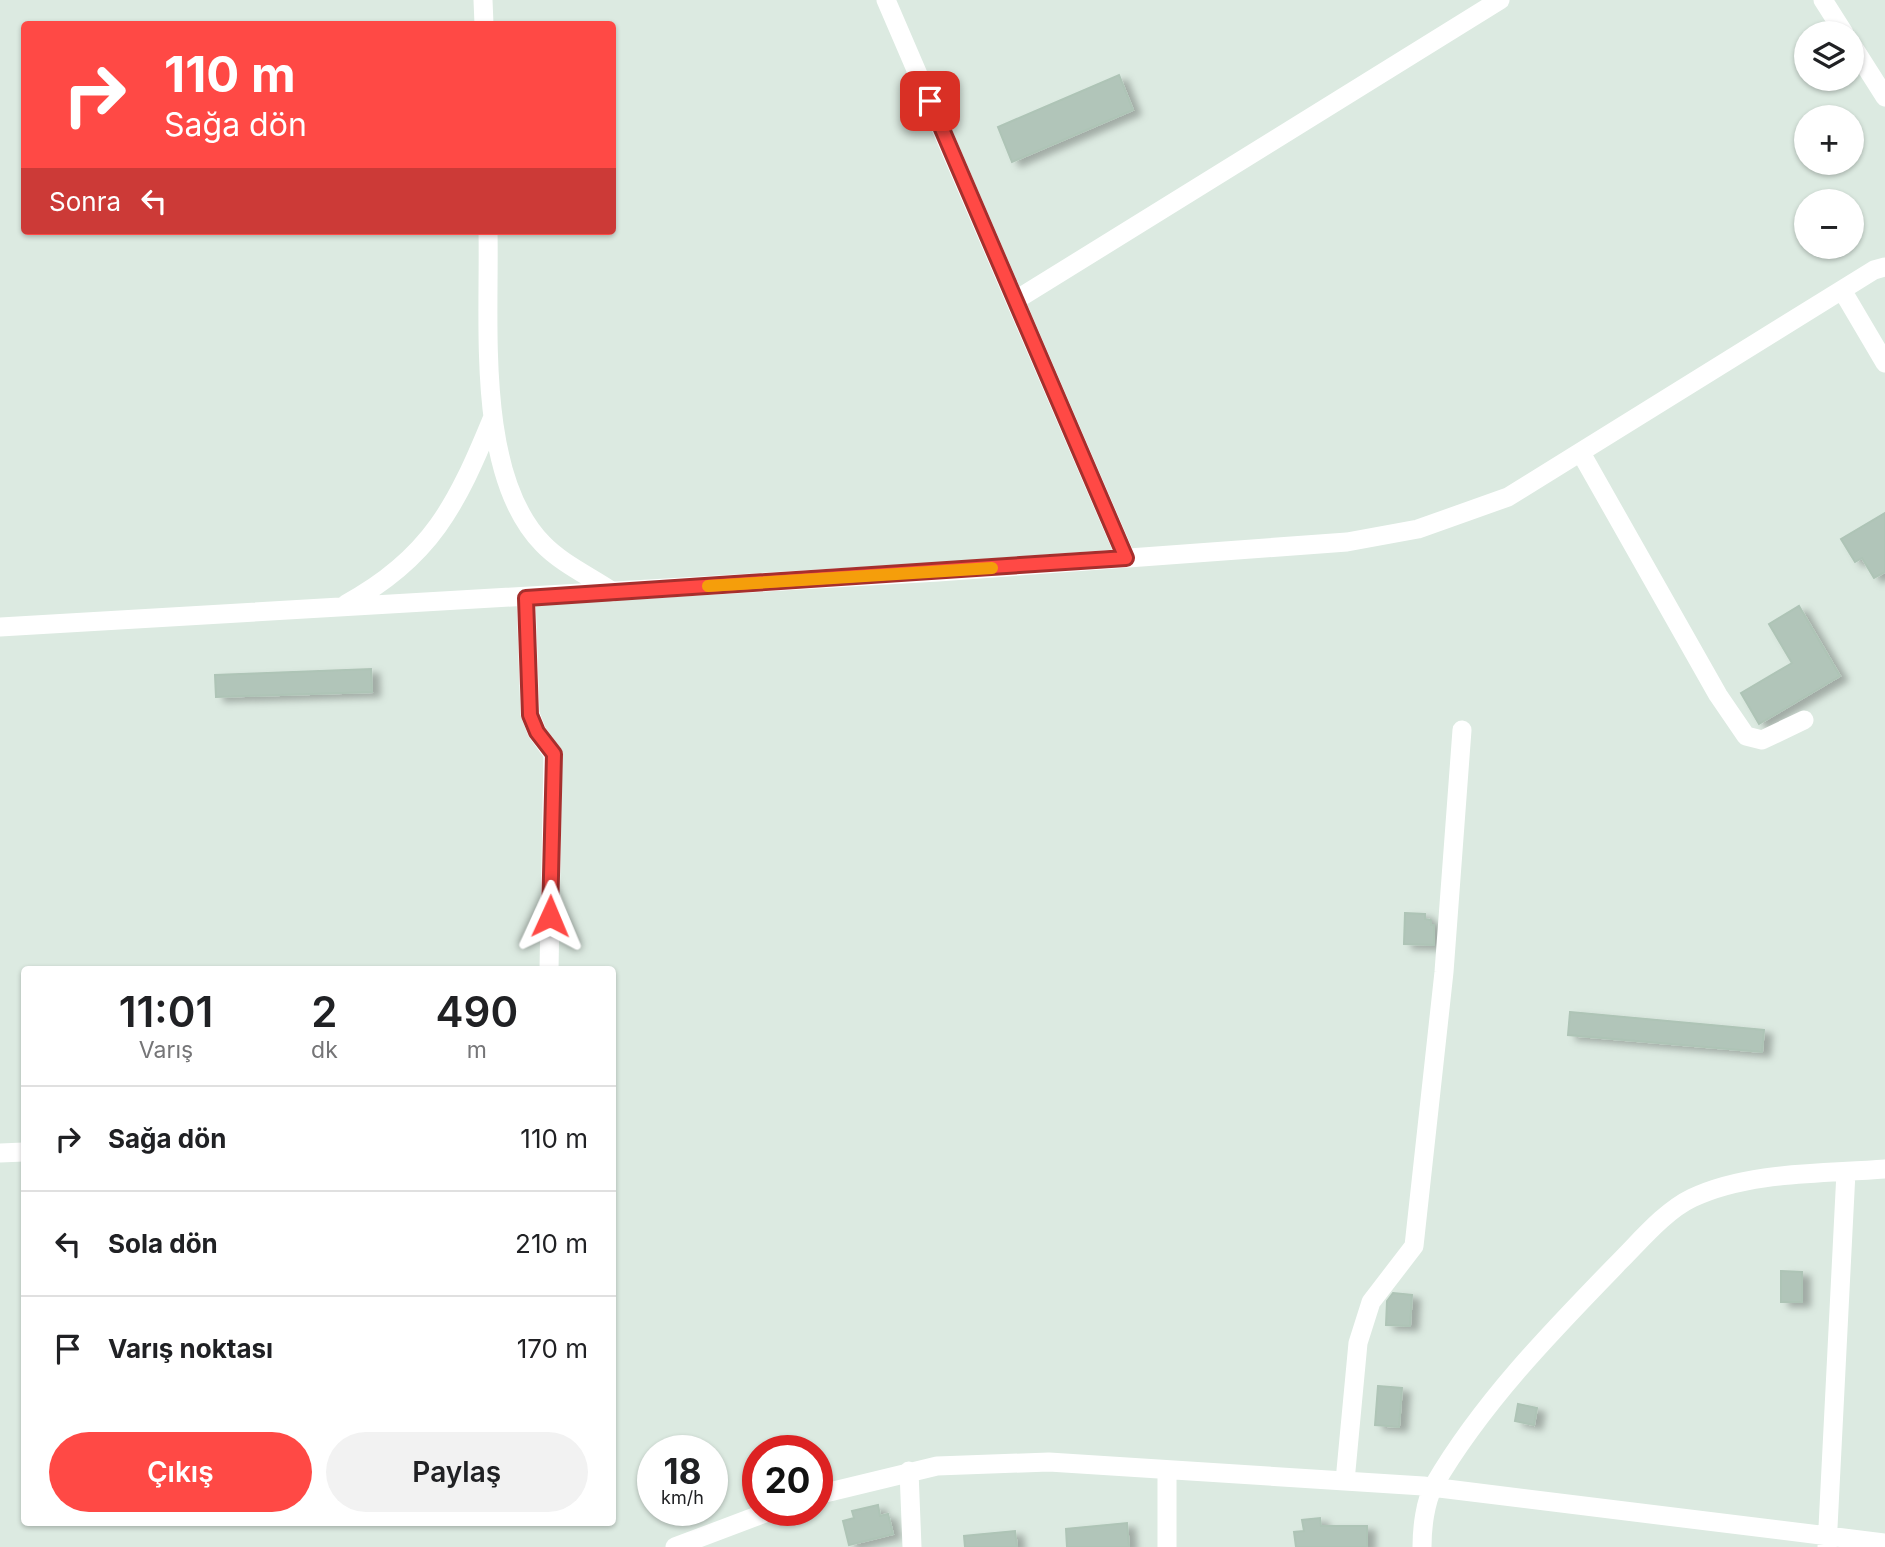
<!DOCTYPE html>
<html lang="tr">
<head>
<meta charset="utf-8">
<style>
	:root { --surface:#fff; --page:#f2f2f2; --text:#202124; --muted:#757577; --line:#e0e0e0; --accent:#ff4945 }
	body { margin:0; font-family:Inter,sans-serif; background:var(--page); color:var(--text); height:100vh; display:flex; flex-direction:column; font-size:26px; white-space:nowrap }
	* { box-sizing:border-box; margin:0 }
	p { font-size:23px; color:var(--muted) }
	.icon { flex:none; width:38px; height:38px; fill:none; stroke:currentColor; stroke-width:2; stroke-linecap:round; stroke-linejoin:round }
	.map { position:relative; flex:1; overflow:hidden }
	.panel { position:absolute; left:21px; top:966px; width:595px; height:560px; display:flex; flex-direction:column; background:var(--surface); border-radius:7px; box-shadow:0 2px 5px #0004 }
	.panel>* { flex:none }
	.hud { position:absolute; left:21px; top:21px; width:595px; height:214px; border-radius:7px; box-shadow:0 2px 5px #0004; background:#ff4945; color:#fff; overflow:hidden }
	.buttons { position:absolute; left:1794px; top:21px; display:grid; gap:14px }
	.buttons a { display:grid; place-items:center; width:70px; height:70px; border-radius:50%; background:var(--surface); box-shadow:0 2px 5px #0004; font-size:35px }
	.speed { position:absolute; left:637px; top:1435px; display:flex; gap:14px; font-size:35px; font-weight:700; text-align:center }
	.speed>* { display:grid; place-content:center; width:91px; height:91px; border-radius:50%; background:var(--surface); box-shadow:0 2px 5px #0004; line-height:1 }
	.speed small { font-size:18px; font-weight:400 }
	.speed .limit { border:10px solid #d22; background:#fff; color:#111 }
	.pin { position:absolute; display:grid; place-items:center; width:60px; height:60px; color:#fff; margin:-30px; border-radius:14px; box-shadow:0 4px 10px #0006 }
	.me { position:absolute; width:77px; margin:-38px; rotate:1deg; stroke-linejoin:round; filter:drop-shadow(0 0 5px #0008) }
	.turn { display:flex; align-items:center; gap:24px; height:147px; padding:0 28px; font-size:32px }
	.turn .icon { width:91px; height:91px; stroke-width:2.5 }
	.turn b { display:block; font-size:49px; line-height:60px }
	.then { display:flex; align-items:center; height:66px; padding:0 28px; background:#0003; gap:14px; font-size:26px }
	.eta { display:flex; justify-content:space-evenly; align-items:center; height:119px; text-align:center }
	.eta b { font-size:42px; font-weight:600; line-height:49px }
	.button { display:flex; gap:14px; margin-top:auto; padding:14px 28px }
	.button a { flex:1; height:80px; border-radius:42px; background:var(--accent); color:#fff; font-size:28px; font-weight:600; line-height:80px; text-align:center }
	.button a+a { background:var(--page); color:var(--text) }
	ul { padding:0; list-style:none }
	li { display:flex; align-items:center; gap:21px; height:105px; padding:0 28px; border-top:2px solid var(--line) }
	li div { flex:1 }
	li b { display:block; font-size:26px }
	li em { font-style:normal }
	.map>svg:first-child { display:block }
</style>
</head>
<body>
<div class="map">
<svg width="1885" height="1547" viewBox="0 0 1885 1547">
	<defs>
		<filter id="shadow"><feDropShadow dx="8" dy="4.5" stdDeviation="3.5" flood-color="#0004"/></filter>
	</defs>
	<rect width="100%" height="100%" fill="#dceae1"/>
	<path fill="#b1c5b9" stroke="#aec4b6" stroke-width="2" filter="url(#shadow)" d="M 1119,75 L 1133,110 L 1012,162 L 998,127 Z
		M 1885,513 L 1885,572 L 1874,578 L 1862,558 L 1855,562 L 1841,539 Z
		M 1799,606 L 1840,676 L 1759,724 L 1741,693 L 1792,663 L 1769,624 Z
		M 371,669 L 372,692 L 216,697 L 215,675 Z
		M 1405,913 L 1425,914 L 1425,919 L 1431,920 L 1431,925 L 1434,925 L 1434,945 L 1404,944 Z
		M 1570,1012 L 1764,1030 L 1762,1052 L 1568,1035 Z
		M 1781,1271 L 1802,1272 L 1802,1302 L 1781,1302 Z
		M 1393,1293 L 1412,1295 L 1410,1326 L 1386,1325 L 1387,1301 Z
		M 1378,1386 L 1402,1388 L 1399,1427 L 1375,1425 Z
		M 1518,1404 L 1537,1408 L 1534,1425 L 1515,1421 Z
		M 878,1505 L 880,1516 L 888,1514 L 893,1534 L 849,1545 L 843,1521 L 854,1518 L 852,1511 Z
		M 1320,1518 L 1321,1526 L 1367,1526 L 1367,1547 L 1296,1547 L 1294,1532 L 1304,1531 L 1302,1520 Z
		M 1127,1523 L 1129,1547 L 1067,1547 L 1066,1529 Z
		M 1015,1531 L 1017,1547 L 965,1547 L 964,1536 Z"/>
	<g fill="none" stroke-linecap="round" stroke-linejoin="round">
		<path stroke="#fff" stroke-width="19" d="M 483,0 L 484,24
			M 886,0 L 1126,558
			M 1823,0 L 1844,33
			M 1852,45 L 1885,97
			M 488,231 C 490,322 475,475 543,544 C 561,563 591,577 613,592
			M 1842,290 L 1885,363
			M 1016,300 L 1500,0
			M 1581,453 L 1718,695 L 1746,736 L 1762,740 L 1804,720
			M 526,598 L 530,714 L 537,732 L 553,754 L 549,970
			M 346,604 C 431,558 457,504 492,419
			M 0,627 L 938,572 L 1347,542 L 1418,529 L 1508,497 L 1874,270 L 1885,267
			M 0,1153 L 24,1152
			M 909,1471 L 912,1547
			M 1345,1481 L 1358,1343 L 1371,1302 L 1414,1246 L 1444,972 L 1462,730
			M 817,1495 L 937,1466 L 1049,1462 L 1423,1486 L 1885,1543
			M 675,1547 L 773,1510
			M 1167,1547 L 1167,1471
			M 1422,1547 C 1422,1528 1425,1502 1434,1485 C 1483,1401 1553,1330 1620,1261 C 1641,1240 1665,1211 1692,1198 C 1749,1171 1823,1174 1885,1169
			M 1827,1547 L 1846,1172"/>
	</g>
	<g fill="none" stroke-linecap="round" stroke-linejoin="round">
		<g stroke="#a62f2d" stroke-width="18">
			<path id="route" d="M 550,916 L 554,754 L 537,732 L 530,715 L 526,598 L 1126,558 L 930,101"/>
		</g>
		<use href="#route" stroke="#ff4945" stroke-width="12"/>
		<path stroke="#f59e0b" stroke-width="12" d="M 708,586 L 992,568"/>
	</g>
</svg>
<div class="buttons">
<a><svg class="icon" aria-label="layers" viewBox="0 0 24 24"><path d="M12 4l9 5-9 5-9-5zM3 14l9 5 9-5"/></svg></a>
<a>+</a>
<a>−</a>
</div>
<div class="speed"><div>18<small>km/h</small></div><div class="limit">20</div></div>
<div class="pin" style="left:930px;top:101px;background:#d93025"><svg class="icon" aria-label="arrive" viewBox="0 0 24 24"><path d="M6 21V4h12l-3 4 3 4H6"/></svg></div>
<svg class="me" style="left:550px;top:916px" viewBox="-20 -20 40 40"><path d="M0-17L14 15 0 8-14 15z" fill="#ff4945" stroke="#fff" stroke-width="4"/></svg>
<div class="hud">
<div class="turn"><svg class="icon" aria-label="right" viewBox="0 0 24 24"><path d="M7 20v-9h11M14 6l5 5-5 5"/></svg><div><b>110 m</b>Sağa dön</div></div>
<div class="then">Sonra<svg class="icon" aria-label="left" viewBox="0 0 24 24"><path d="M17 20v-9H6M10 6l-5 5 5 5"/></svg></div>
</div>
<section class="panel">
<div class="eta">
<div><b>11:01</b><p>Varış</p></div>
<div><b>2</b><p>dk</p></div>
<div><b>490</b><p>m</p></div>
</div>
<ul>
<li><svg class="icon" aria-label="right" viewBox="0 0 24 24"><path d="M7 20v-9h11M14 6l5 5-5 5"/></svg><div><b>Sağa dön</b></div><em>110 m</em></li>
<li><svg class="icon" aria-label="left" viewBox="0 0 24 24"><path d="M17 20v-9H6M10 6l-5 5 5 5"/></svg><div><b>Sola dön</b></div><em>210 m</em></li>
<li><svg class="icon" aria-label="arrive" viewBox="0 0 24 24"><path d="M6 21V4h12l-3 4 3 4H6"/></svg><div><b>Varış noktası</b></div><em>170 m</em></li>
</ul>
<div class="button"><a>Çıkış</a><a>Paylaş</a></div>
</section>
</div>
</body>
</html>
